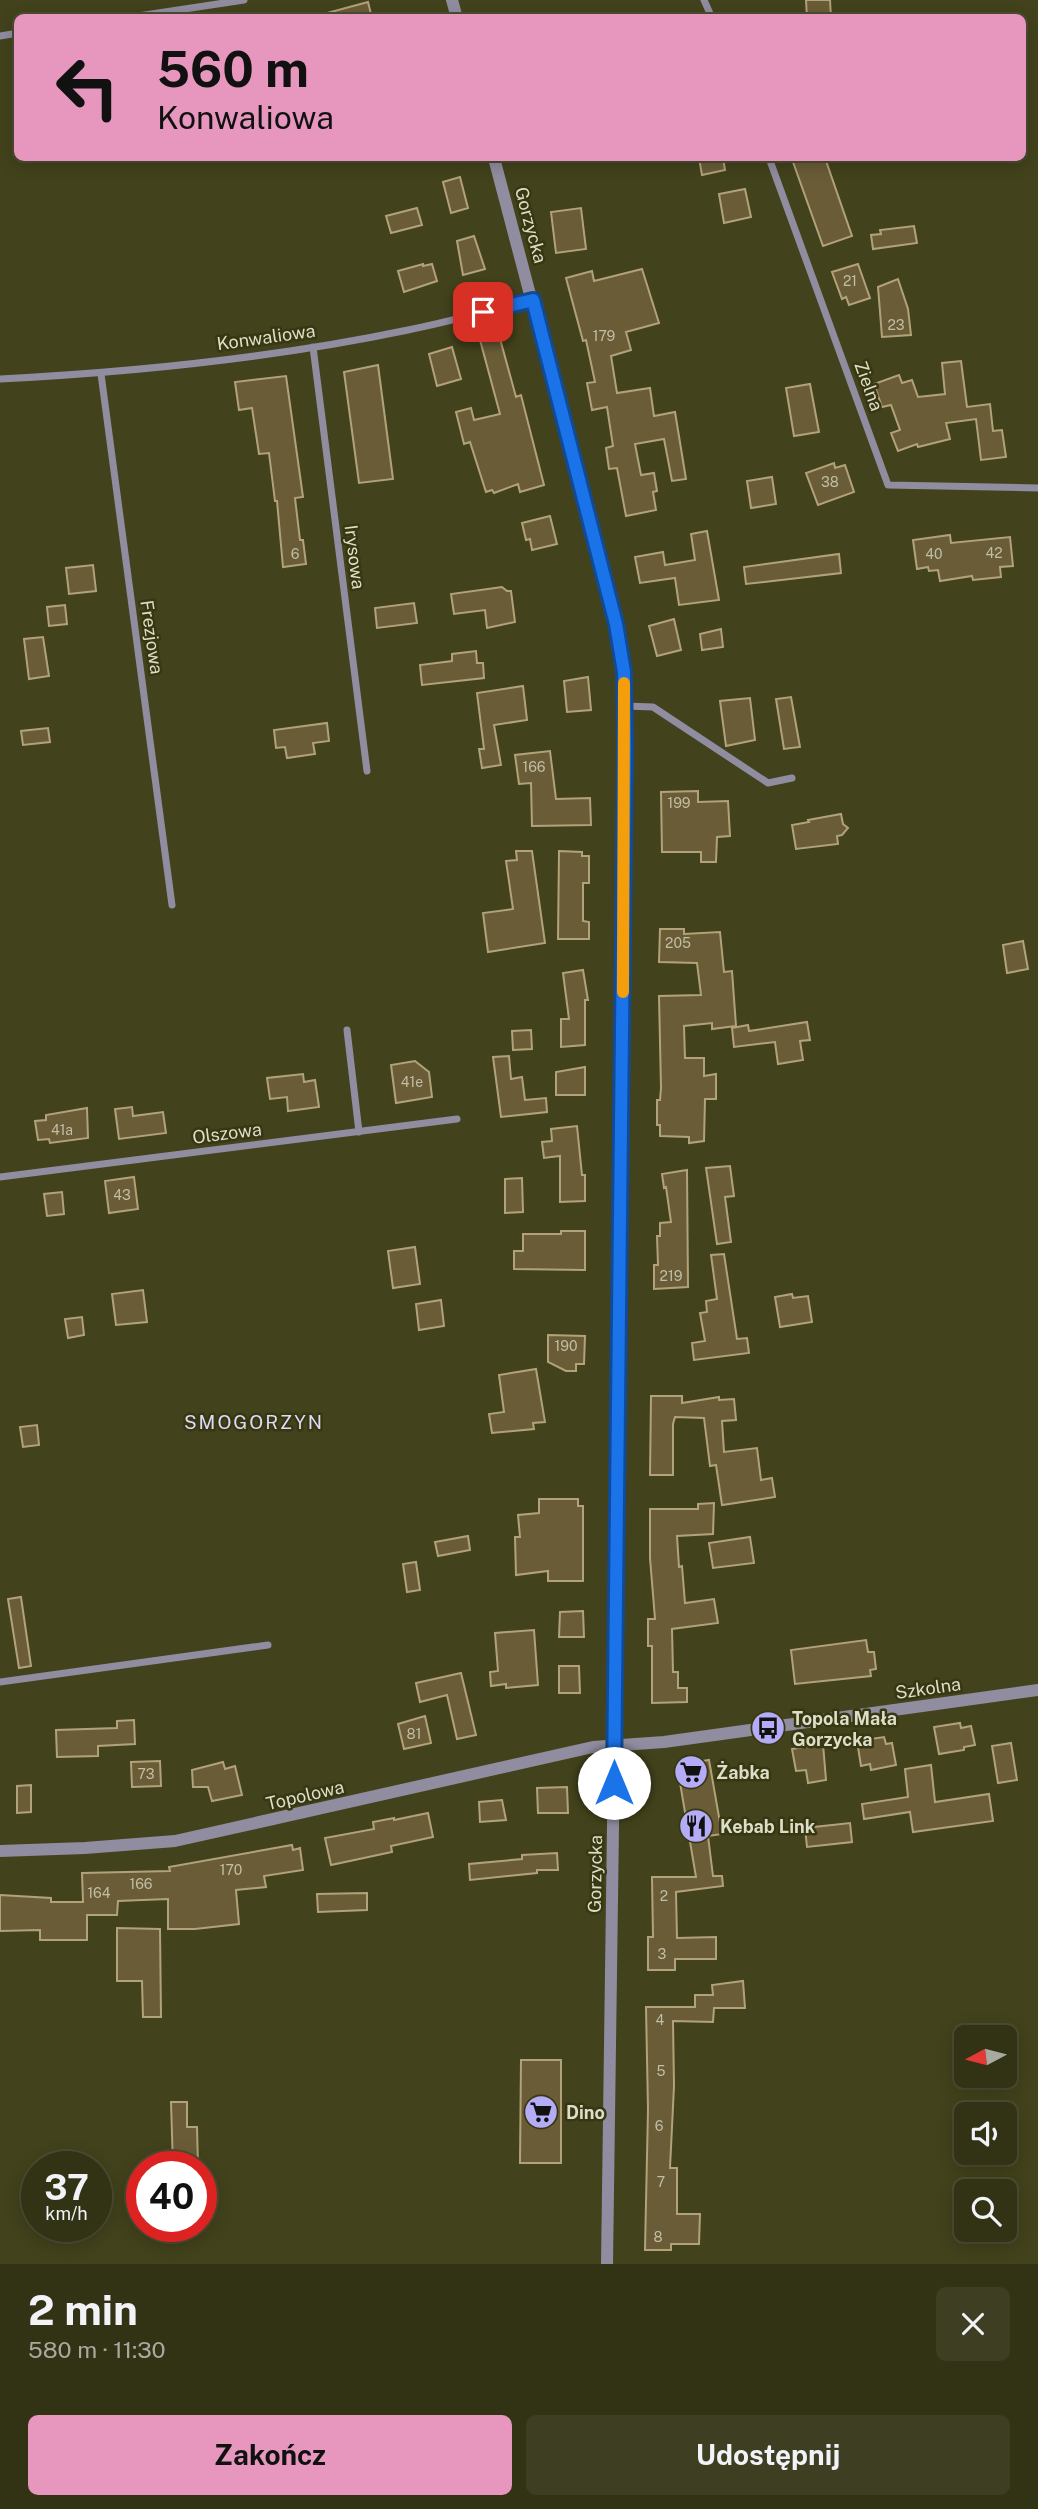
<!DOCTYPE html>
<html lang="pl">
<head>
<meta charset="utf-8">
<style>
	:root { --surface:#323215; --page:#3d3e22; --text:#f1f3f6; --muted:#a8aaa0; --line:#4d4d34; --accent:#e797bd }
	body { margin:0; font-family:"Public Sans",sans-serif; background:var(--page); color:var(--text); height:100vh; display:flex; flex-direction:column; font-size:26px; white-space:nowrap }
	* { box-sizing:border-box; margin:0 }
	p { font-size:23px; color:var(--muted) }
	.icon { flex:none; width:38px; height:38px; fill:none; stroke:currentColor; stroke-width:2; stroke-linecap:round; stroke-linejoin:round }
	.map { position:relative; height:2264px; overflow:hidden }
	.side { display:flex; flex-direction:column; background:var(--surface); flex:1 }
	.side>* { flex:none }
	.guide { position:absolute; left:14px; top:14px; width:1012px; height:147px; border-radius:10px; box-shadow:0 4px 18px #0003,0 0 0 2px var(--line); background:#e797bd; color:#111; overflow:hidden }
	.needle { width:46px; rotate:263deg }
	.fabs { position:absolute; left:954px; top:2025px; display:grid; gap:14px }
	.fabs a { display:grid; place-items:center; width:63px; height:63px; border-radius:10px; background:var(--surface); box-shadow:0 4px 18px #0003,0 0 0 2px var(--line); font-size:35px }
	.speed { position:absolute; left:21px; top:2151px; display:flex; gap:14px; font-size:35px; font-weight:700; text-align:center }
	.speed>* { display:grid; place-content:center; width:91px; height:91px; border-radius:50%; background:var(--surface); box-shadow:0 4px 18px #0003,0 0 0 2px var(--line); line-height:1 }
	.speed small { font-size:18px; font-weight:400 }
	.speed .limit { border:10px solid #d22; background:#fff; color:#111 }
	.pin { position:absolute; display:grid; place-items:center; width:60px; height:60px; color:#fff; margin:-30px; border-radius:14px; box-shadow:0 4px 10px #0006 }
	.me { position:absolute; width:77px; margin:-38px; rotate:0deg; stroke-linejoin:round; filter:drop-shadow(0 0 5px #0008) }
	.turn { display:flex; align-items:center; gap:24px; height:147px; padding:0 28px; font-size:32px }
	.turn .icon { width:91px; height:91px; stroke-width:2.5 }
	.turn b { display:block; font-size:49px; line-height:60px }
	.round { display:grid; place-items:center; flex:none; width:74px; height:74px; border-radius:10px; background:var(--page) }
	.summary { display:flex; align-items:center; justify-content:space-between; height:119px; padding:0 28px }
	h1 { font-size:42px; font-weight:700; line-height:52px }
	.cta { display:flex; gap:14px; margin-top:auto; padding:14px 28px }
	.cta a { flex:1; height:80px; border-radius:10px; background:var(--accent); color:#111; font-size:28px; font-weight:700; line-height:80px; text-align:center }
	.cta a+a { background:var(--page); color:var(--text) }
	.map>svg:first-child { display:block }
</style>
</head>
<body>
<div class="map">
<svg width="1038" height="2264" viewBox="0 0 1038 2264">
	<rect width="100%" height="100%" fill="#42421c"/>
	<path fill="#6a5c36" stroke="#b2a27a" stroke-width="2" d="M 806,0 L 830,0 L 831,18 L 807,18 Z
		M 368,2 L 372,18 L 327,18 L 327,13 Z
		M 699,158 L 723,158 L 725,170 L 702,175 Z
		M 806,158 L 825,158 L 852,236 L 823,246 L 793,162 Z
		M 460,177 L 468,208 L 451,213 L 443,182 Z
		M 745,189 L 751,217 L 724,223 L 719,194 Z
		M 417,208 L 422,225 L 391,233 L 386,216 Z
		M 581,208 L 586,249 L 556,253 L 551,212 Z
		M 914,226 L 917,243 L 873,249 L 871,235 L 881,234 L 880,230 Z
		M 474,236 L 485,269 L 463,275 L 457,241 Z
		M 423,264 L 423,266 L 432,264 L 437,281 L 404,292 L 398,271 Z
		M 858,264 L 870,298 L 849,305 L 846,297 L 842,299 L 832,272 Z
		M 642,269 L 659,323 L 626,332 L 631,350 L 611,356 L 617,393 L 650,388 L 654,416 L 675,412 L 686,479 L 672,481 L 664,439 L 635,444 L 641,475 L 654,473 L 657,491 L 653,492 L 656,510 L 626,516 L 617,468 L 609,469 L 606,448 L 613,446 L 607,407 L 592,410 L 587,383 L 595,382 L 586,340 L 583,341 L 566,278 L 592,271 L 594,281 Z
		M 898,279 L 908,309 L 911,335 L 882,337 L 878,287 Z
		M 499,335 L 516,397 L 521,395 L 544,485 L 520,492 L 518,484 L 494,493 L 492,490 L 486,492 L 470,442 L 464,444 L 456,412 L 471,408 L 474,420 L 500,414 L 480,340 Z
		M 452,347 L 461,379 L 437,386 L 429,354 Z
		M 961,361 L 967,407 L 990,404 L 993,431 L 1002,430 L 1006,457 L 981,460 L 976,419 L 946,423 L 950,439 L 918,447 L 917,444 L 898,451 L 891,433 L 900,430 L 891,405 L 882,407 L 874,384 L 899,375 L 902,383 L 912,380 L 918,397 L 945,394 L 942,363 Z
		M 378,365 L 393,479 L 359,483 L 344,372 Z
		M 286,376 L 303,497 L 295,498 L 300,540 L 303,540 L 306,564 L 283,567 L 277,501 L 275,501 L 269,453 L 259,454 L 252,408 L 239,410 L 235,382 Z
		M 810,384 L 819,432 L 794,436 L 786,388 Z
		M 834,463 L 835,468 L 845,465 L 854,492 L 818,505 L 806,473 Z
		M 772,477 L 776,504 L 751,508 L 747,481 Z
		M 550,516 L 557,544 L 532,550 L 530,539 L 526,540 L 522,523 Z
		M 707,531 L 719,600 L 679,605 L 675,578 L 640,583 L 635,557 L 663,552 L 665,565 L 695,560 L 691,534 Z
		M 950,535 L 951,543 L 1010,537 L 1013,566 L 1000,567 L 1001,577 L 973,580 L 972,576 L 940,581 L 938,570 L 929,571 L 928,567 L 917,569 L 913,540 Z
		M 839,554 L 841,573 L 746,584 L 744,567 Z
		M 93,565 L 96,591 L 69,594 L 66,568 Z
		M 502,587 L 507,591 L 511,591 L 515,622 L 487,628 L 485,610 L 454,614 L 451,594 Z
		M 414,603 L 417,623 L 377,628 L 375,608 Z
		M 65,605 L 67,624 L 49,626 L 47,607 Z
		M 674,619 L 681,650 L 657,656 L 649,626 Z
		M 721,629 L 723,647 L 702,650 L 700,634 Z
		M 43,637 L 49,676 L 29,679 L 24,639 Z
		M 476,651 L 477,663 L 483,663 L 484,678 L 422,685 L 420,665 L 452,661 L 452,654 Z
		M 588,677 L 591,710 L 567,712 L 564,681 Z
		M 523,686 L 527,720 L 494,725 L 501,765 L 482,768 L 479,749 L 484,749 L 477,693 Z
		M 791,697 L 800,747 L 784,749 L 776,699 Z
		M 750,698 L 755,740 L 726,746 L 720,701 Z
		M 327,723 L 329,741 L 313,743 L 315,754 L 287,758 L 285,747 L 276,748 L 274,730 Z
		M 48,728 L 50,742 L 23,745 L 21,731 Z
		M 550,751 L 556,799 L 590,798 L 591,825 L 532,826 L 531,783 L 519,784 L 515,755 Z
		M 698,791 L 698,802 L 728,801 L 730,836 L 717,837 L 716,862 L 701,862 L 701,852 L 662,852 L 661,792 Z
		M 841,814 L 843,824 L 848,828 L 842,835 L 837,836 L 838,844 L 796,849 L 792,825 L 809,822 L 808,820 Z
		M 516,851 L 532,851 L 545,943 L 488,952 L 483,913 L 513,909 L 506,861 L 517,860 Z
		M 559,851 L 582,852 L 582,856 L 589,856 L 589,883 L 583,883 L 583,921 L 589,922 L 589,939 L 558,939 Z
		M 660,929 L 684,929 L 684,934 L 720,932 L 724,972 L 732,971 L 736,1026 L 712,1029 L 712,1023 L 684,1026 L 685,1058 L 704,1058 L 704,1076 L 716,1074 L 716,1099 L 705,1099 L 704,1141 L 689,1143 L 689,1137 L 660,1136 L 660,1125 L 657,1125 L 657,1100 L 660,1100 L 661,1088 L 659,996 L 701,995 L 697,963 L 659,962 Z
		M 1023,941 L 1028,969 L 1007,973 L 1003,945 Z
		M 583,970 L 588,1000 L 585,1000 L 585,1045 L 561,1047 L 561,1019 L 569,1019 L 563,973 Z
		M 807,1022 L 810,1040 L 800,1041 L 803,1060 L 778,1064 L 775,1042 L 734,1047 L 732,1028 L 748,1025 L 749,1031 Z
		M 531,1030 L 532,1049 L 513,1050 L 512,1031 Z
		M 509,1056 L 511,1079 L 522,1077 L 525,1100 L 546,1098 L 547,1112 L 501,1117 L 493,1057 Z
		M 415,1061 L 429,1072 L 432,1097 L 396,1103 L 391,1065 Z
		M 585,1067 L 585,1095 L 556,1095 L 556,1072 Z
		M 303,1074 L 304,1082 L 315,1080 L 319,1107 L 288,1111 L 287,1097 L 270,1099 L 267,1078 Z
		M 132,1107 L 133,1116 L 163,1112 L 166,1133 L 119,1139 L 115,1109 Z
		M 87,1108 L 88,1138 L 50,1143 L 49,1139 L 38,1140 L 35,1121 L 46,1120 L 46,1115 Z
		M 577,1126 L 582,1175 L 585,1175 L 585,1201 L 560,1202 L 560,1156 L 544,1158 L 542,1142 L 552,1141 L 551,1129 Z
		M 730,1166 L 734,1196 L 725,1197 L 731,1242 L 717,1244 L 706,1168 Z
		M 687,1170 L 688,1287 L 654,1289 L 654,1265 L 658,1265 L 657,1236 L 660,1236 L 660,1223 L 671,1222 L 666,1187 L 664,1188 L 662,1174 Z
		M 134,1177 L 138,1209 L 109,1213 L 105,1181 Z
		M 522,1178 L 523,1212 L 505,1213 L 505,1179 Z
		M 62,1192 L 64,1214 L 47,1216 L 44,1194 Z
		M 561,1231 L 585,1231 L 585,1270 L 514,1269 L 514,1251 L 523,1251 L 523,1234 L 561,1234 Z
		M 415,1247 L 420,1284 L 393,1288 L 388,1251 Z
		M 724,1254 L 737,1339 L 747,1338 L 749,1353 L 694,1360 L 692,1343 L 705,1341 L 700,1313 L 707,1312 L 706,1301 L 717,1299 L 711,1255 Z
		M 143,1290 L 147,1322 L 116,1325 L 112,1294 Z
		M 792,1294 L 793,1298 L 808,1296 L 812,1322 L 780,1327 L 775,1297 Z
		M 441,1300 L 444,1326 L 419,1330 L 416,1304 Z
		M 82,1317 L 84,1335 L 68,1338 L 65,1319 Z
		M 548,1335 L 585,1336 L 584,1364 L 576,1364 L 576,1371 L 566,1371 L 548,1362 Z
		M 536,1369 L 545,1422 L 533,1423 L 534,1429 L 492,1433 L 489,1414 L 504,1412 L 499,1375 Z
		M 651,1396 L 682,1396 L 682,1403 L 719,1397 L 719,1400 L 734,1399 L 736,1420 L 722,1421 L 724,1452 L 757,1448 L 761,1480 L 772,1478 L 775,1497 L 722,1505 L 716,1465 L 710,1466 L 704,1418 L 675,1417 L 673,1424 L 673,1475 L 650,1475 Z
		M 37,1425 L 39,1445 L 23,1447 L 20,1427 Z
		M 539,1499 L 578,1499 L 578,1506 L 583,1506 L 583,1581 L 548,1581 L 548,1571 L 516,1575 L 515,1537 L 520,1537 L 518,1515 L 539,1513 Z
		M 714,1503 L 713,1534 L 677,1536 L 679,1567 L 682,1566 L 685,1603 L 714,1599 L 718,1623 L 672,1629 L 673,1672 L 678,1672 L 678,1688 L 687,1688 L 687,1702 L 652,1703 L 652,1646 L 648,1646 L 648,1619 L 655,1619 L 650,1558 L 650,1509 L 698,1509 L 698,1504 Z
		M 468,1536 L 470,1550 L 438,1556 L 435,1542 Z
		M 750,1537 L 754,1563 L 713,1568 L 709,1543 Z
		M 416,1562 L 420,1590 L 407,1592 L 403,1564 Z
		M 21,1597 L 31,1666 L 19,1668 L 8,1599 Z
		M 583,1611 L 584,1637 L 559,1637 L 560,1612 Z
		M 534,1630 L 538,1685 L 506,1688 L 506,1684 L 491,1686 L 490,1672 L 498,1671 L 495,1633 Z
		M 866,1640 L 868,1652 L 874,1652 L 876,1669 L 870,1670 L 871,1676 L 795,1684 L 791,1650 Z
		M 559,1666 L 579,1666 L 580,1693 L 559,1693 Z
		M 461,1673 L 476,1735 L 457,1739 L 447,1695 L 420,1702 L 416,1683 Z
		M 425,1716 L 431,1743 L 404,1749 L 398,1724 Z
		M 134,1720 L 135,1744 L 98,1746 L 98,1756 L 57,1757 L 56,1730 L 117,1728 L 117,1721 Z
		M 960,1723 L 961,1728 L 971,1726 L 975,1745 L 964,1747 L 964,1750 L 939,1754 L 934,1727 Z
		M 884,1737 L 886,1744 L 892,1743 L 896,1765 L 871,1770 L 870,1764 L 861,1766 L 857,1741 Z
		M 1011,1743 L 1017,1780 L 998,1783 L 992,1746 Z
		M 823,1744 L 826,1780 L 808,1783 L 806,1770 L 796,1771 L 792,1749 Z
		M 709,1760 L 722,1834 L 708,1836 L 713,1876 L 722,1876 L 723,1886 L 676,1892 L 677,1938 L 716,1937 L 716,1959 L 675,1959 L 675,1970 L 648,1970 L 648,1937 L 653,1937 L 652,1877 L 696,1877 L 677,1765 Z
		M 160,1761 L 161,1786 L 132,1787 L 131,1762 Z
		M 223,1762 L 225,1769 L 235,1766 L 242,1795 L 212,1801 L 208,1787 L 193,1787 L 192,1770 Z
		M 931,1765 L 935,1802 L 989,1794 L 993,1821 L 913,1832 L 910,1812 L 864,1819 L 862,1804 L 908,1797 L 905,1769 Z
		M 31,1785 L 31,1812 L 17,1813 L 17,1786 Z
		M 567,1787 L 568,1813 L 538,1813 L 537,1788 Z
		M 502,1800 L 506,1820 L 480,1822 L 479,1802 Z
		M 428,1813 L 433,1837 L 391,1846 L 392,1852 L 331,1865 L 325,1838 L 374,1829 L 373,1822 L 394,1818 L 394,1820 Z
		M 850,1823 L 852,1842 L 807,1847 L 805,1828 Z
		M 292,1845 L 293,1850 L 300,1848 L 303,1870 L 264,1876 L 266,1887 L 236,1890 L 239,1924 L 195,1929 L 168,1929 L 168,1899 L 118,1901 L 117,1915 L 87,1915 L 87,1940 L 40,1940 L 40,1930 L 0,1931 L 0,1895 L 51,1898 L 51,1902 L 83,1902 L 82,1873 L 170,1871 L 169,1867 Z
		M 557,1853 L 558,1870 L 537,1870 L 537,1873 L 470,1880 L 469,1864 L 522,1859 L 522,1855 Z
		M 367,1893 L 367,1910 L 318,1912 L 317,1894 Z
		M 117,1928 L 160,1929 L 161,2017 L 143,2017 L 142,1981 L 117,1981 Z
		M 743,1981 L 745,2008 L 714,2008 L 713,2022 L 673,2021 L 674,2086 L 670,2168 L 677,2168 L 677,2214 L 700,2214 L 699,2244 L 671,2244 L 671,2250 L 645,2250 L 648,2109 L 646,2007 L 695,2007 L 695,1995 L 713,1995 L 712,1985 Z
		M 521,2060 L 561,2060 L 561,2163 L 520,2163 Z
		M 171,2102 L 187,2102 L 187,2127 L 197,2127 L 198,2166 L 173,2166 Z"/>
	<g fill="none" stroke-linecap="round" stroke-linejoin="round">
		<path stroke="#8f8d9f" stroke-width="7" d="M 704,0 L 712,18
			M 125,18 L 244,0
			M 0,36 L 18,33
			M 769,158 L 888,485 L 1038,488
			M 313,347 L 367,771
			M 101,374 L 172,905
			M 0,379 C 136,372 274,358 408,330 C 449,322 491,310 532,300
			M 625,706 L 653,707 L 768,783 L 792,778
			M 347,1030 L 359,1132
			M 0,1177 L 457,1119
			M 0,1682 L 268,1645"/>
		<path stroke="#8f8d9f" stroke-width="12" d="M 452,0 L 457,18
			M 494,158 L 610,598 L 620,648 L 625,697 L 620,1316 L 607,2264
			M 0,1851 L 85,1848 L 175,1841 L 593,1747 L 664,1742 L 1038,1690"/>
	</g>
	<g fill="none" stroke-linecap="round" stroke-linejoin="round">
		<g stroke="#114b97" stroke-width="18">
			<path id="route" d="M 483,312 L 533,300 L 616,624 L 624,672 L 625,747 L 614,1783"/>
		</g>
		<use href="#route" stroke="#1a73e8" stroke-width="12"/>
		<path stroke="#f59e0b" stroke-width="12" d="M 623,992 L 624,683"/>
	</g>
	<defs>
		<g id="bus-disc" transform="scale(1.75)"><circle r="9.5" fill="#b5acf8" stroke="#373711"/><path d="M-5-6H5V4H4V6H2V4H-2V6H-4V4H-5ZM-3.5-4V0h7V-4ZM-3.5 1.2v1.5H-2V1.2ZM2 1.2v1.5H3.5V1.2Z" fill="#111"/></g>
		<g id="supermarket-disc" transform="scale(1.75)"><circle r="9.5" fill="#b5acf8" stroke="#373711"/><path d="M-6-5.5h2.5l.6 2H6L4.5 2H-2.5L-4.4-4H-6ZM-1.5 3.2a1.3 1.3 0 1 0 .1 0ZM3 3.2a1.3 1.3 0 1 0 .1 0Z" fill="#111"/></g>
		<g id="restaurant-disc" transform="scale(1.75)"><circle r="9.5" fill="#b5acf8" stroke="#373711"/><path d="M-5-6h1v4h1v-4h1v4h1v-4h1v5L-1.5 .5V6h-2V.5L-5-1ZM5-6V6H3V1.5H1.5Q1.5-4 5-6Z" fill="#111"/></g>
	</defs>
	<g fill-rule="evenodd">
		<use href="#bus-disc" x="768" y="1728"/>
		<use href="#supermarket-disc" x="691" y="1772"/>
		<use href="#restaurant-disc" x="696" y="1826"/>
		<use href="#supermarket-disc" x="541" y="2112"/>
	</g>
	<g text-anchor="middle" dominant-baseline="central" stroke-width="5" stroke-linejoin="round" paint-order="stroke">
		<g font-size="14" fill="#c0bea4">
			<text x="850" y="281">21</text>
			<text x="896" y="325">23</text>
			<text x="604" y="336">179</text>
			<text x="830" y="482">38</text>
			<text x="994" y="553">42</text>
			<text x="295" y="554">6</text>
			<text x="934" y="554">40</text>
			<text x="534" y="767">166</text>
			<text x="679" y="803">199</text>
			<text x="678" y="943">205</text>
			<text x="412" y="1082">41e</text>
			<text x="62" y="1130">41a</text>
			<text x="122" y="1195">43</text>
			<text x="671" y="1276">219</text>
			<text x="566" y="1346">190</text>
			<text x="414" y="1734">81</text>
			<text x="146" y="1774">73</text>
			<text x="231" y="1870">170</text>
			<text x="141" y="1884">166</text>
			<text x="99" y="1893">164</text>
			<text x="664" y="1896">2</text>
			<text x="662" y="1954">3</text>
			<text x="660" y="2020">4</text>
			<text x="661" y="2071">5</text>
			<text x="659" y="2126">6</text>
			<text x="661" y="2182">7</text>
			<text x="658" y="2237">8</text>
		</g>
		<g font-size="18" fill="#dddec9" stroke="#373711">
			<text transform="translate(531 225) rotate(75)">Gorzycka</text>
			<text transform="translate(266 337) rotate(-8)">Konwaliowa</text>
			<text transform="translate(869 386) rotate(70)">Zielna</text>
			<text transform="translate(355 557) rotate(83)">Irysowa</text>
			<text transform="translate(152 637) rotate(82)">Frezjowa</text>
			<text transform="translate(227 1133) rotate(-7)">Olszowa</text>
			<text transform="translate(928 1688) rotate(-8)">Szkolna</text>
			<text transform="translate(305 1795) rotate(-13)">Topolowa</text>
			<text transform="translate(595 1874) rotate(-89)">Gorzycka</text>
		</g>
		<g font-size="18" font-weight="bold" fill="#dddec9" stroke="#373711" text-anchor="start">
			<text x="792" y="1718">Topola Mała<tspan x="792" dy="21">Gorzycka</tspan></text>
			<text x="716" y="1772">Żabka</text>
			<text x="720" y="1826">Kebab Link</text>
			<text x="566" y="2112">Dino</text>
		</g>
		<g font-size="19" letter-spacing="2" fill="#dddbf8" stroke="#373711">
			<text x="254" y="1422">SMOGORZYN</text>
		</g>
	</g>
</svg>
<div class="fabs">
<a><svg class="needle" viewBox="-14 -14 28 28"><path d="M0-13l5 13h-10z" fill="#e53935"/><path d="M0 13l5-13h-10z" fill="#a8aaa0"/></svg></a>
<a><svg class="icon" aria-label="sound" viewBox="0 0 24 24"><path d="M4 9h4l5-4v14l-5-4H4zM17 9q2 3 0 6"/></svg></a>
<a><svg class="icon" aria-label="search" viewBox="0 0 24 24"><circle cx="10" cy="10" r="6"/><path d="M15 15l6 6"/></svg></a>
</div>
<div class="speed"><div>37<small>km/h</small></div><div class="limit">40</div></div>
<div class="pin" style="left:483px;top:312px;background:#d93025"><svg class="icon" aria-label="arrive" viewBox="0 0 24 24"><path d="M6 21V4h12l-3 4 3 4H6"/></svg></div>
<svg class="me" style="left:614px;top:1783px" viewBox="-20 -20 40 40"><circle r="19" fill="#fff"/><path d="M0-13L10 11 0 6-10 11z" fill="#1a73e8"/></svg>
<div class="guide">
<div class="turn"><svg class="icon" aria-label="left" viewBox="0 0 24 24"><path d="M17 20v-9H6M10 6l-5 5 5 5"/></svg><div><b>560 m</b>Konwaliowa</div></div>
</div>
</div>
<section class="side">
<div class="summary"><div><h1>2 min</h1><p>580 m · 11:30</p></div><a class="round"><svg class="icon" aria-label="close" viewBox="0 0 24 24"><path d="M6 6l12 12M18 6L6 18"/></svg></a></div>
<div class="cta"><a>Zakończ</a><a>Udostępnij</a></div>
</section>
</body>
</html>
